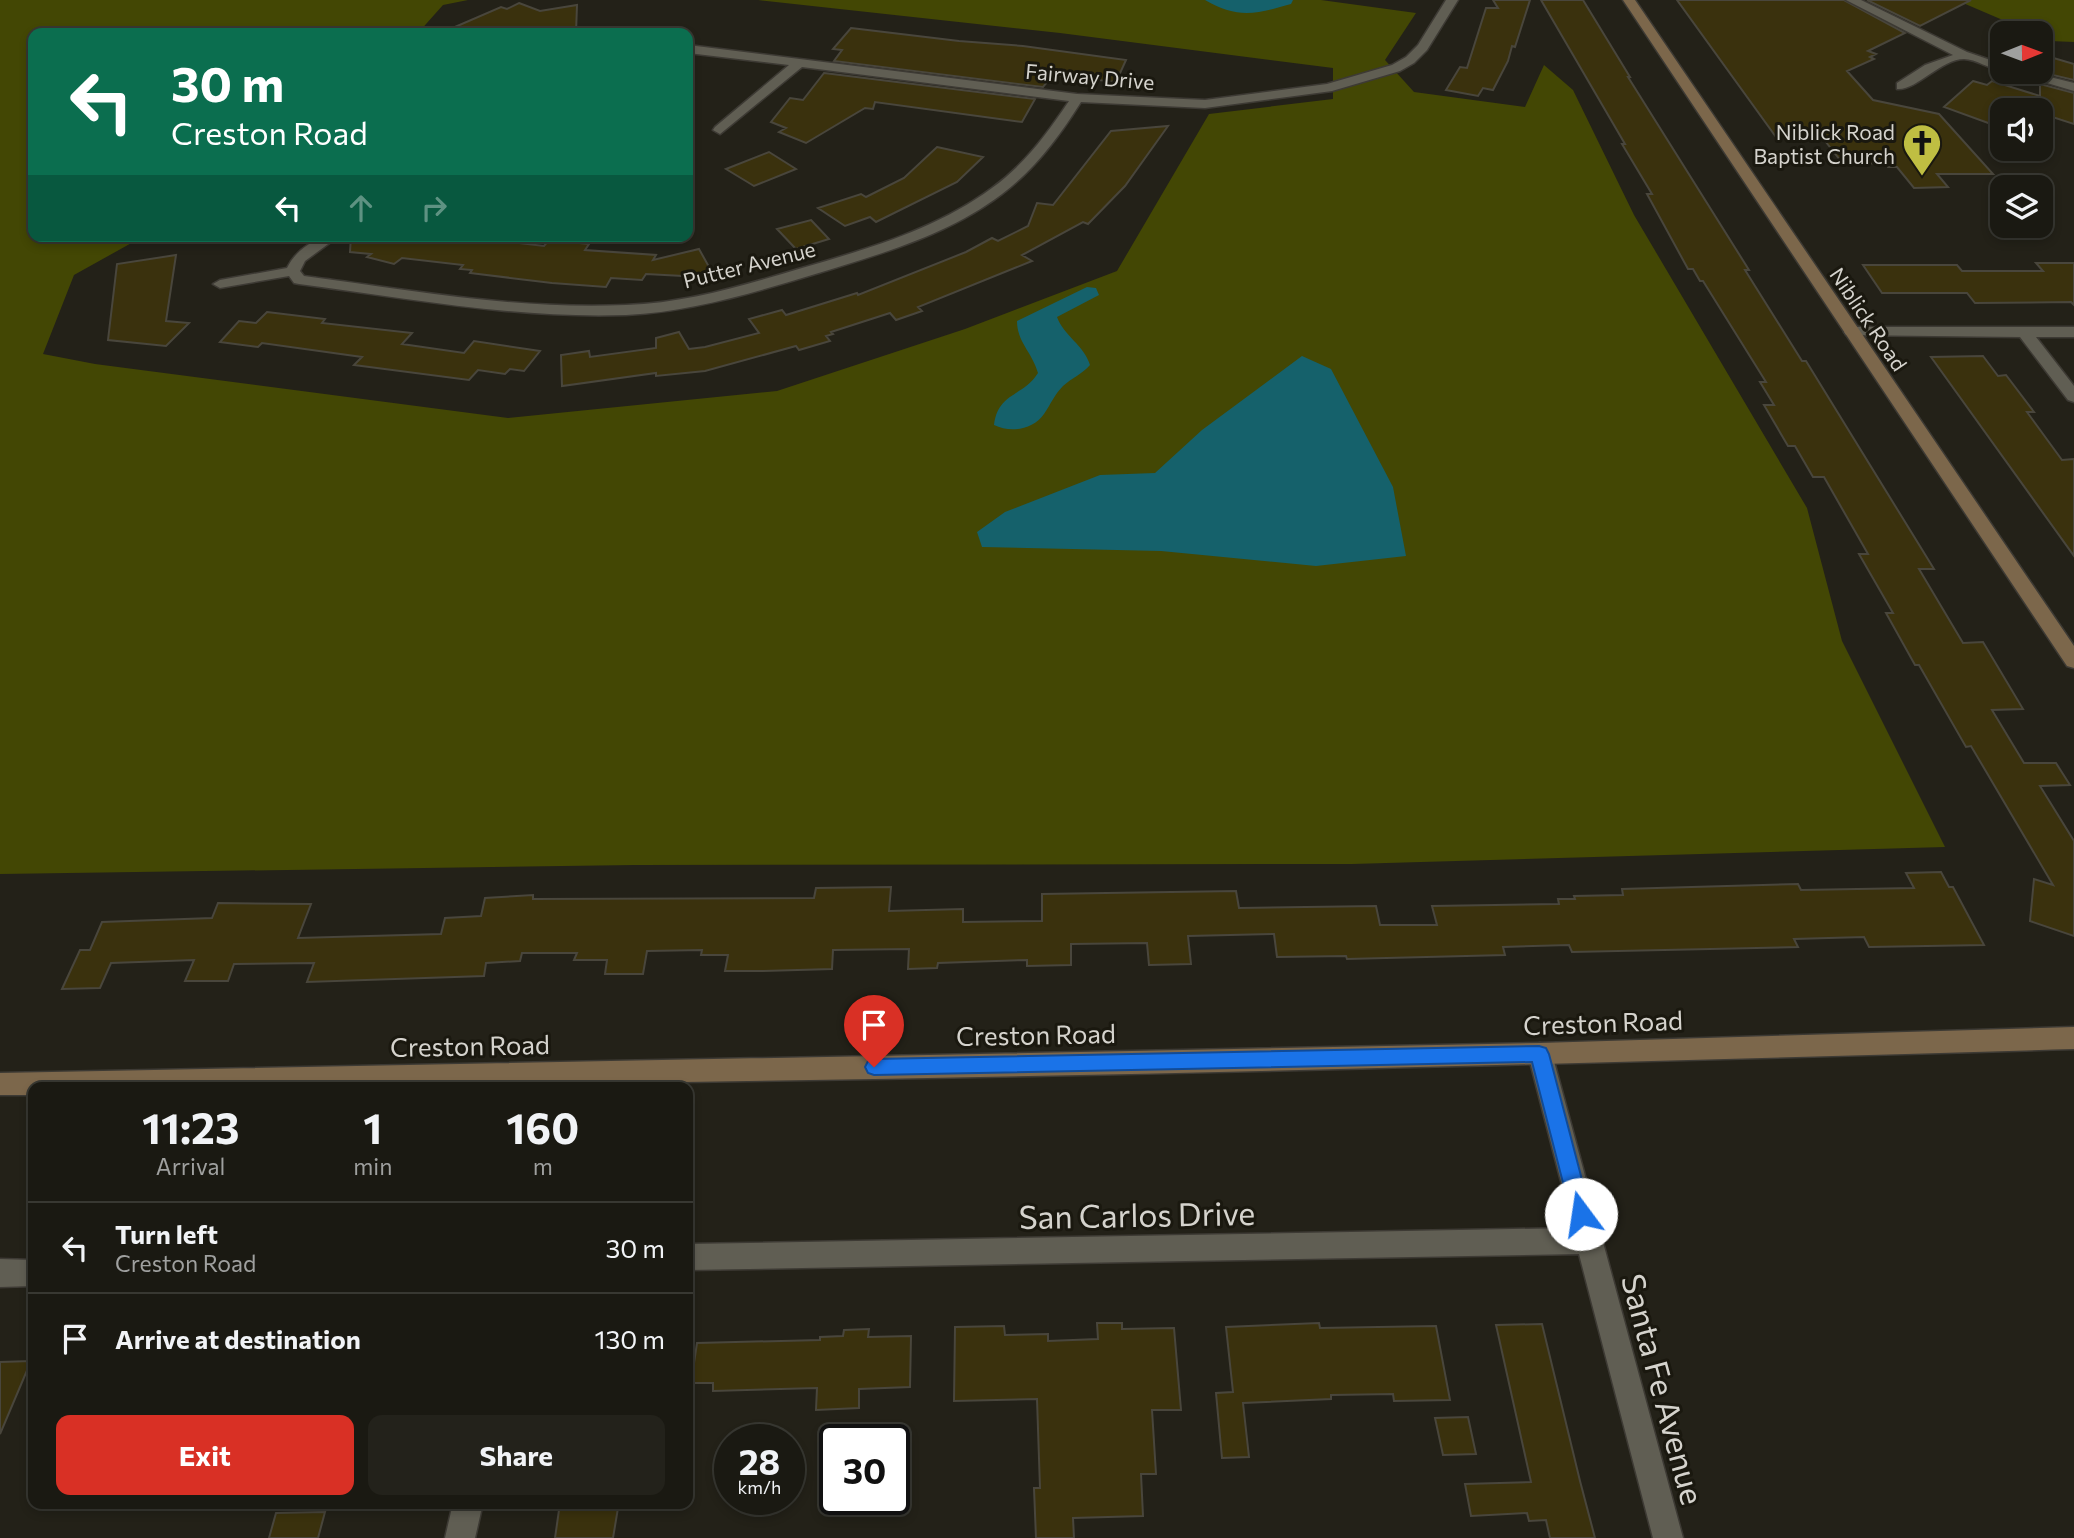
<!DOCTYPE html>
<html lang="en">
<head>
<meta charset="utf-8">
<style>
	:root { --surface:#1a1912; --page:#23221b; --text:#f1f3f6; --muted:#9fa09f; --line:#383832; --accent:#d93025 }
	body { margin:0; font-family:Commissioner,sans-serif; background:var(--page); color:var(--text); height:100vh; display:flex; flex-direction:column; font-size:26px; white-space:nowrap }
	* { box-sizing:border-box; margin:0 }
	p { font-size:23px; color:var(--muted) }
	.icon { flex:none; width:38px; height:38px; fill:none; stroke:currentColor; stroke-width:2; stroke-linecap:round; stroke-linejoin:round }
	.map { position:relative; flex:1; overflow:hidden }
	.side { position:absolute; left:28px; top:1082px; width:665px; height:427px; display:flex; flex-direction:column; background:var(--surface); border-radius:14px; box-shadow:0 4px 10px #0003,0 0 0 2px var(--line) }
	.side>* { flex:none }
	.hud { position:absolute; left:28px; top:28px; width:665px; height:214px; border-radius:14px; box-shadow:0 4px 10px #0003,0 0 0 2px var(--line); background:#0b6e4f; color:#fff; overflow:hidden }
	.needle { width:46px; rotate:89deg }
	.controls { position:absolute; left:1990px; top:21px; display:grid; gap:14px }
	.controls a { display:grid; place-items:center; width:63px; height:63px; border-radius:14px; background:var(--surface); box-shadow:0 4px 10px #0003,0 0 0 2px var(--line); font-size:35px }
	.speed { position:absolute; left:714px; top:1424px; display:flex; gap:14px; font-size:35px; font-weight:700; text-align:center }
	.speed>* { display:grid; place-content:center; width:91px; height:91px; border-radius:50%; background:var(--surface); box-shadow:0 4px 10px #0003,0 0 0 2px var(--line); line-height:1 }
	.speed small { font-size:18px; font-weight:400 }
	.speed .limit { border:4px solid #111; border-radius:10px; background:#fff; color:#111 }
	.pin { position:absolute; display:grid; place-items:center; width:60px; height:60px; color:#fff; margin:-72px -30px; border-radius:50% 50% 50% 0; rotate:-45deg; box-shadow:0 0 7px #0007 }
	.pin .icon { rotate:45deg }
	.me { position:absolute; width:77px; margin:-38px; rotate:346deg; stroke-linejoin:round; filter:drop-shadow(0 0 5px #0008) }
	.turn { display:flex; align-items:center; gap:24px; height:147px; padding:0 28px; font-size:32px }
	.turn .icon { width:91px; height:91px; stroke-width:2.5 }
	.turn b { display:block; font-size:49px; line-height:60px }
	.lanes { display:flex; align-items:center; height:66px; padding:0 28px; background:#0003; justify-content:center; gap:35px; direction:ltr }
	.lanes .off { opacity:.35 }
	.eta { display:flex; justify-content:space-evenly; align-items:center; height:119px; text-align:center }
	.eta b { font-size:42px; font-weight:700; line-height:49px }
	.cta { display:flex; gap:14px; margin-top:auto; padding:14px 28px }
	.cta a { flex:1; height:80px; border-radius:14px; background:var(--accent); color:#fff; font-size:28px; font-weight:700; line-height:80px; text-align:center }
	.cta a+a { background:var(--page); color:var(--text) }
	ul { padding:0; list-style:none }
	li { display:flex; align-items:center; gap:21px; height:91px; padding:0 28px; border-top:2px solid var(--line) }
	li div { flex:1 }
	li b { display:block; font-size:26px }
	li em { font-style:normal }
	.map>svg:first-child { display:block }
</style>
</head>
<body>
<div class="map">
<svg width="2074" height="1538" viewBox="0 0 2074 1538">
	<rect width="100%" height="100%" fill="#232118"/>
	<path fill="#434704" d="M 0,0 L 468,0 L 443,5 L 418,33 L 33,33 L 33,236 L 144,236 L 74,275 L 43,354 L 95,364 L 508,418 L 777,391 L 965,329 L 1117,271 L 1209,114 L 1333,99 L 1333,68 L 1060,33 L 758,0 L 1321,0 L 1416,13 L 1385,60 L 1414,92 L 1525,107 L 1544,65 L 1573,90 L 1634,215 L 1807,508 L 1842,641 L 1945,847 L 1352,864 L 635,865 L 0,874 Z
		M 1956,0 L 2074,0 L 2074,42 L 2050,41 L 2041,36 L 2040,33 L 2033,33 Z"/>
	<path fill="#15616b" d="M 1205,0 L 1293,0 L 1291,4 C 1256,14 1238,19 1205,0 Z
		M 1087,287 L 1096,288 L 1099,295 L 1057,317 C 1064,336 1084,345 1090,365 C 1082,374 1072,378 1063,386 C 1054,395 1051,404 1044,414 C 1033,430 1010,433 994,425 C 998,392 1023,397 1038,373 C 1032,352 1017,342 1017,321 Z
		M 1302,356 L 1331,369 L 1393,487 L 1406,556 L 1316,566 L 1161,551 L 982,547 L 977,532 L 1005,512 L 1100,475 L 1155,473 L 1202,430 Z"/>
	<path fill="#3a310d" stroke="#49463c" stroke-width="2" d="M 1493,0 L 1530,0 L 1515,47 L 1512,46 L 1508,61 L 1493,90 L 1483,88 L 1478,96 L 1446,90 L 1460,67 L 1467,68 L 1486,8 L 1498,8 Z
		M 1541,0 L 1583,0 L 1630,77 L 1628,77 L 1749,270 L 1745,270 L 1802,361 L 1806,361 L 1934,569 L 1919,569 L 1963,643 L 1983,642 L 2023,709 L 1992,710 L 2024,763 L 2056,763 L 2070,785 L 2040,786 L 2074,841 L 2074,936 L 2030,921 L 2034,879 L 2053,885 L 1971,746 L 1966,747 L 1919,665 L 1915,665 L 1886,613 L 1893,613 L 1859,554 L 1868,554 L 1824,477 L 1813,477 L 1795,446 L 1788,446 L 1764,405 L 1774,405 L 1760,382 L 1766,382 L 1703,281 L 1700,281 L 1693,269 L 1688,269 L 1647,194 L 1652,194 L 1622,144 L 1625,144 Z
		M 1677,0 L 1844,0 L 1905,33 L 1868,51 L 1876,54 L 1870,57 L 1874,59 L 1847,71 L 1873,100 L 1939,114 L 1993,174 L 1937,174 L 1948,187 L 1914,188 L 1897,167 L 1888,167 L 1885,163 L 1847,164 L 1840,160 L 1822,137 L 1776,137 Z
		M 1867,0 L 1971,0 L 1920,26 Z
		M 519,3 L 540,11 L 577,5 L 576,33 L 441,33 L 501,7 L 507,9 Z
		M 851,28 L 959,41 L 1023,46 L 1126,60 L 1116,82 L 1053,75 L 1043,87 L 834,61 L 842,50 L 833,49 Z
		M 2040,54 L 2074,64 L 2074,80 L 2040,72 Z
		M 824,73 L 1035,99 L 1022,122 L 875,102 L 873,109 L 865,108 L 806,143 L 779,132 L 786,128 L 771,122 L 790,98 L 803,100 Z
		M 1973,81 L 1987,85 L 1992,81 L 2040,96 L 2040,84 L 2074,93 L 2074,124 L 2040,113 L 2040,110 L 2002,110 L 2002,128 L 1944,107 Z
		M 1168,126 L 1125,186 L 1088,224 L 1083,222 L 1022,255 L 1032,261 L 918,307 L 922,311 L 896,320 L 890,313 L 831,332 L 833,334 L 826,336 L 830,341 L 799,350 L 796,346 L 705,371 L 656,376 L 656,373 L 562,386 L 561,355 L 589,351 L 590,357 L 656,348 L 656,338 L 679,332 L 689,349 L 705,347 L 759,333 L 749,319 L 782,310 L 786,315 L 857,293 L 858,295 L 966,252 L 992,238 L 998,241 L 1028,226 L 1037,203 L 1053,205 L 1111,131 Z
		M 937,147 L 983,157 L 957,182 L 876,222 L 870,217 L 845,226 L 818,208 L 861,194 L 866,197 L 904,178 Z
		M 769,152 L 796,169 L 754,186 L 726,169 Z
		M 811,220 L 829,239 L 796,249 L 777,229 Z
		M 351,236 L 458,236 L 544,246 L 549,240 L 589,244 L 585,250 L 656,255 L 653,260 L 699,249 L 713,274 L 685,280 L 683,276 L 646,274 L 642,280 L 611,278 L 606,287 L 552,283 L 470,273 L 472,270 L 460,269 L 463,265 L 402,258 L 394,264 L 367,257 L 371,254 L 350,252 Z
		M 176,255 L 166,321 L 189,323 L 166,346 L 108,340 L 117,264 Z
		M 2036,263 L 2074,263 L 2074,305 L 2071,302 L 1975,303 L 1967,293 L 1882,293 L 1863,265 L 1957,265 L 1962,271 L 2043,271 Z
		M 267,312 L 325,319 L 322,323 L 412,333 L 402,344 L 464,353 L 474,341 L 540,351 L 524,371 L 510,369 L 505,374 L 478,370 L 469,380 L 354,365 L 362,357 L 262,343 L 258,347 L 220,342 L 239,321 L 256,323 Z
		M 1983,356 L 1998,376 L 2006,375 L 2034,412 L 2027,412 L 2062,460 L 2074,459 L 2074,556 L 1931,357 Z
		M 1941,872 L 1949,887 L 1953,887 L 1984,945 L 1869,947 L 1864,937 L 1794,939 L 1798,947 L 1572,952 L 1569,945 L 1503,947 L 1505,955 L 1347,959 L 1346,956 L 1277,957 L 1274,934 L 1188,936 L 1191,964 L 1149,965 L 1147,943 L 1071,944 L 1071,965 L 1027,966 L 1027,960 L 938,963 L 937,968 L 908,969 L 909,949 L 833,950 L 832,969 L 763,971 L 725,971 L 728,955 L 701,955 L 702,950 L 647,951 L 643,974 L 605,974 L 607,960 L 574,960 L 577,953 L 522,953 L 520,961 L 486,963 L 484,976 L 307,982 L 314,963 L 234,964 L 228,981 L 185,981 L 194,960 L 111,963 L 100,988 L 62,989 L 80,950 L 90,950 L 102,922 L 212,918 L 218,903 L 311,904 L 298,938 L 441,934 L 445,918 L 481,916 L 485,898 L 533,895 L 533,899 L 814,898 L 816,888 L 891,887 L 889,911 L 963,909 L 963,922 L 1042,921 L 1042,894 L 1236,891 L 1239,908 L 1376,906 L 1380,925 L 1437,925 L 1432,906 L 1559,904 L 1558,899 L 1575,899 L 1574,896 L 1623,895 L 1622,889 L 1798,884 L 1801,890 L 1914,888 L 1906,873 Z
		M 1097,1323 L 1122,1323 L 1122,1329 L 1174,1328 L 1181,1410 L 1152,1410 L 1156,1474 L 1141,1474 L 1143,1516 L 1073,1518 L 1074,1538 L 1036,1538 L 1034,1488 L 1040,1488 L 1037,1399 L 954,1401 L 955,1327 L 1004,1326 L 1005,1335 L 1048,1334 L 1048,1341 L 1098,1339 Z
		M 1319,1323 L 1320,1328 L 1436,1326 L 1450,1400 L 1394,1401 L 1393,1394 L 1331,1395 L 1331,1399 L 1243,1403 L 1249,1457 L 1222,1458 L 1216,1393 L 1233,1392 L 1226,1327 Z
		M 1542,1324 L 1580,1481 L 1595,1538 L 1550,1538 L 1546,1520 L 1529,1521 L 1527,1513 L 1471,1516 L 1465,1484 L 1531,1482 L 1496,1325 Z
		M 869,1329 L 868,1337 L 911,1336 L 910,1387 L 859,1389 L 859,1408 L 816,1410 L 817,1388 L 713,1391 L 713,1383 L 691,1383 L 697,1343 L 820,1340 L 820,1337 L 843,1336 L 844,1330 Z
		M 31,1361 L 0,1434 L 0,1362 Z
		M 1468,1417 L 1476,1454 L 1443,1455 L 1435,1418 Z
		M 618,1508 L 613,1538 L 555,1538 L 559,1510 Z
		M 325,1512 L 318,1538 L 269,1538 L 276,1513 Z"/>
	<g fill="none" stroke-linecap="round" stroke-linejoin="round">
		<g stroke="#3d3a34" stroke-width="3">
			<path id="street" d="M 1446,0 L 1458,0 L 1427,50 L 1414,63 L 1400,71 L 1332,91 L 1205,108 L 1081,102 C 1059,137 1035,169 1002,194 C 947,236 877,255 812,275 C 752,293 690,312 626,315 C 517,319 407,298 299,284 L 294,283 L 289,276 L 220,288 L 213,284 L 220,280 L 287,268 C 297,248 317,236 339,236 L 305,261 L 300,271 L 304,276 C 410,290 518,310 626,305 C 687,303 745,285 802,268 C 867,249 937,229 992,188 C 1024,165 1047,134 1069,101 L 802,67 L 720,134 L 713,130 L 715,127 L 789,65 L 688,53 L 688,45 L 1077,94 L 1205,100 L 1327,84 L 1392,65 L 1406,57 L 1418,45 Z
				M 1846,0 L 1861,0 L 1967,52 L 2002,64 L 2002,72 C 1991,69 1975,59 1964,59 C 1941,59 1916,91 1897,89 L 1897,83 L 1925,65 L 1953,55 Z
				M 2010,72 L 2030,72 L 2074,83 L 2074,91 Z
				M 1852,327 L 2074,327 L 2074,337 L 2036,337 L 2074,386 L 2074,402 L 2068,400 L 2020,337 L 1846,335 L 1844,332 Z
				M 1540,1043 L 1549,1046 L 1552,1054 L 1683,1538 L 1653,1538 L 1579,1254 L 688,1270 L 688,1244 L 1573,1228 L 1528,1054 L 1531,1046 Z
				M 0,1259 L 33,1260 L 33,1286 L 0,1287 Z
				M 453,1503 L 483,1503 L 475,1538 L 445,1538 Z"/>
		</g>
		<g stroke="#3d3a34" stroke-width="3">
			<path id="secondary" d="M 1623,0 L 1635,0 L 2074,646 L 2074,668 L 2067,666 Z
				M 2074,1027 L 2074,1049 C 1394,1069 714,1087 33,1087 L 33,1095 L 0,1095 L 0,1073 L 1540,1043 Z"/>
		</g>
		<use href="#street" fill="#605e53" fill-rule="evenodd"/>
		<use href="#secondary" fill="#7c674b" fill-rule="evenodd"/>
	</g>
	<path fill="#1a73e8" stroke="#114b97" stroke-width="2" d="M 1539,1046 L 1546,1048 L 1549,1054 L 1591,1214 L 1588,1221 L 1581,1224 L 1574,1221 L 1571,1214 L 1532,1062 L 874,1075 L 868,1073 L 865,1067 L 868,1061 L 874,1059 Z"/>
	<defs>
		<g id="church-pin" transform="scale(2.0125)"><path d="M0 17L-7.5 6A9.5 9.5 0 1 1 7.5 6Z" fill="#bfbe42" stroke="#1a180f"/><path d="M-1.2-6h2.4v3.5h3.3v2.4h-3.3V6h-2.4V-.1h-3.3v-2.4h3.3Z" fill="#111"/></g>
	</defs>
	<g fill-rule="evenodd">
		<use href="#church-pin" x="1922" y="143"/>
	</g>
	<g text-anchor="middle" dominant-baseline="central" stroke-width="6" stroke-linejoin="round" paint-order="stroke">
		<g font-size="21" fill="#d5d3cd" stroke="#1a180f">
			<text transform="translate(1090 76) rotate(5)">Fairway Drive</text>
			<text transform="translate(749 264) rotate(-14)">Putter Avenue</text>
			<text transform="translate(1869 319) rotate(56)">Niblick Road</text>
		</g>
		<g font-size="21" fill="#d5d3cd" stroke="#1a180f" text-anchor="end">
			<text x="1895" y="131">Niblick Road<tspan x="1895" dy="24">Baptist Church</tspan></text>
		</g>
		<g font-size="26" fill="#d5d3cd" stroke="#1a180f">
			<text transform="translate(1603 1022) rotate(-2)">Creston Road</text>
			<text transform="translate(1036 1034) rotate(-1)">Creston Road</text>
			<text transform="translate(470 1045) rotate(-1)">Creston Road</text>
		</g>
		<g font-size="32" fill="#d5d3cd" stroke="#1a180f">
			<text transform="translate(1137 1214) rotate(-1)">San Carlos Drive</text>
			<text transform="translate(1664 1389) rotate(75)">Santa Fe Avenue</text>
		</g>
	</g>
</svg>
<div class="controls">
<a><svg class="needle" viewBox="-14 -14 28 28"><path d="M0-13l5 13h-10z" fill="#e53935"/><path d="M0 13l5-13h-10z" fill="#9fa09f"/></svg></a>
<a><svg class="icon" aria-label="sound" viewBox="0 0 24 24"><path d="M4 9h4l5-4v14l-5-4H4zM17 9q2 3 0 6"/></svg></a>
<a><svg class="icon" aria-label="layers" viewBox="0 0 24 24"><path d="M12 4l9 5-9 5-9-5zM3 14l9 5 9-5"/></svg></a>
</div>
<div class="speed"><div>28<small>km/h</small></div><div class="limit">30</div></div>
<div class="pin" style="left:874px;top:1067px;background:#d93025"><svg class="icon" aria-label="arrive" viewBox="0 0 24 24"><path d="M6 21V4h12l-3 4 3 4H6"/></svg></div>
<svg class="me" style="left:1581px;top:1214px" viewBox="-20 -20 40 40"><circle r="19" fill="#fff"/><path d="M0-13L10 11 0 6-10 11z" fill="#1a73e8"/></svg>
<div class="hud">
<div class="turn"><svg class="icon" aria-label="left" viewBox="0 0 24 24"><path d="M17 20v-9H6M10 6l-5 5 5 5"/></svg><div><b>30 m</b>Creston Road</div></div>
<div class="lanes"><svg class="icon" aria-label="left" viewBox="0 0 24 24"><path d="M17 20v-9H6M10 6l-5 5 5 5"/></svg><svg class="icon off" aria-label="ahead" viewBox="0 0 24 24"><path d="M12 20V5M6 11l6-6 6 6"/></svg><svg class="icon off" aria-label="right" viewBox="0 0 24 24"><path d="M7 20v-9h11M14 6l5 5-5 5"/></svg></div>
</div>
<section class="side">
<div class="eta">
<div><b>11:23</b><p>Arrival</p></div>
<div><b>1</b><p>min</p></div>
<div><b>160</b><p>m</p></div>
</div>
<ul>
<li><svg class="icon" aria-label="left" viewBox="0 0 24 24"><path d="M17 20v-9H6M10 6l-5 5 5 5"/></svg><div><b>Turn left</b><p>Creston Road</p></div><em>30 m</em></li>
<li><svg class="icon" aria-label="arrive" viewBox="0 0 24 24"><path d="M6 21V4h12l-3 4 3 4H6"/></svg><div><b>Arrive at destination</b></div><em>130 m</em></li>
</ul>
<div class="cta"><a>Exit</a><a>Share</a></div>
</section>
</div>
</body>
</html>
